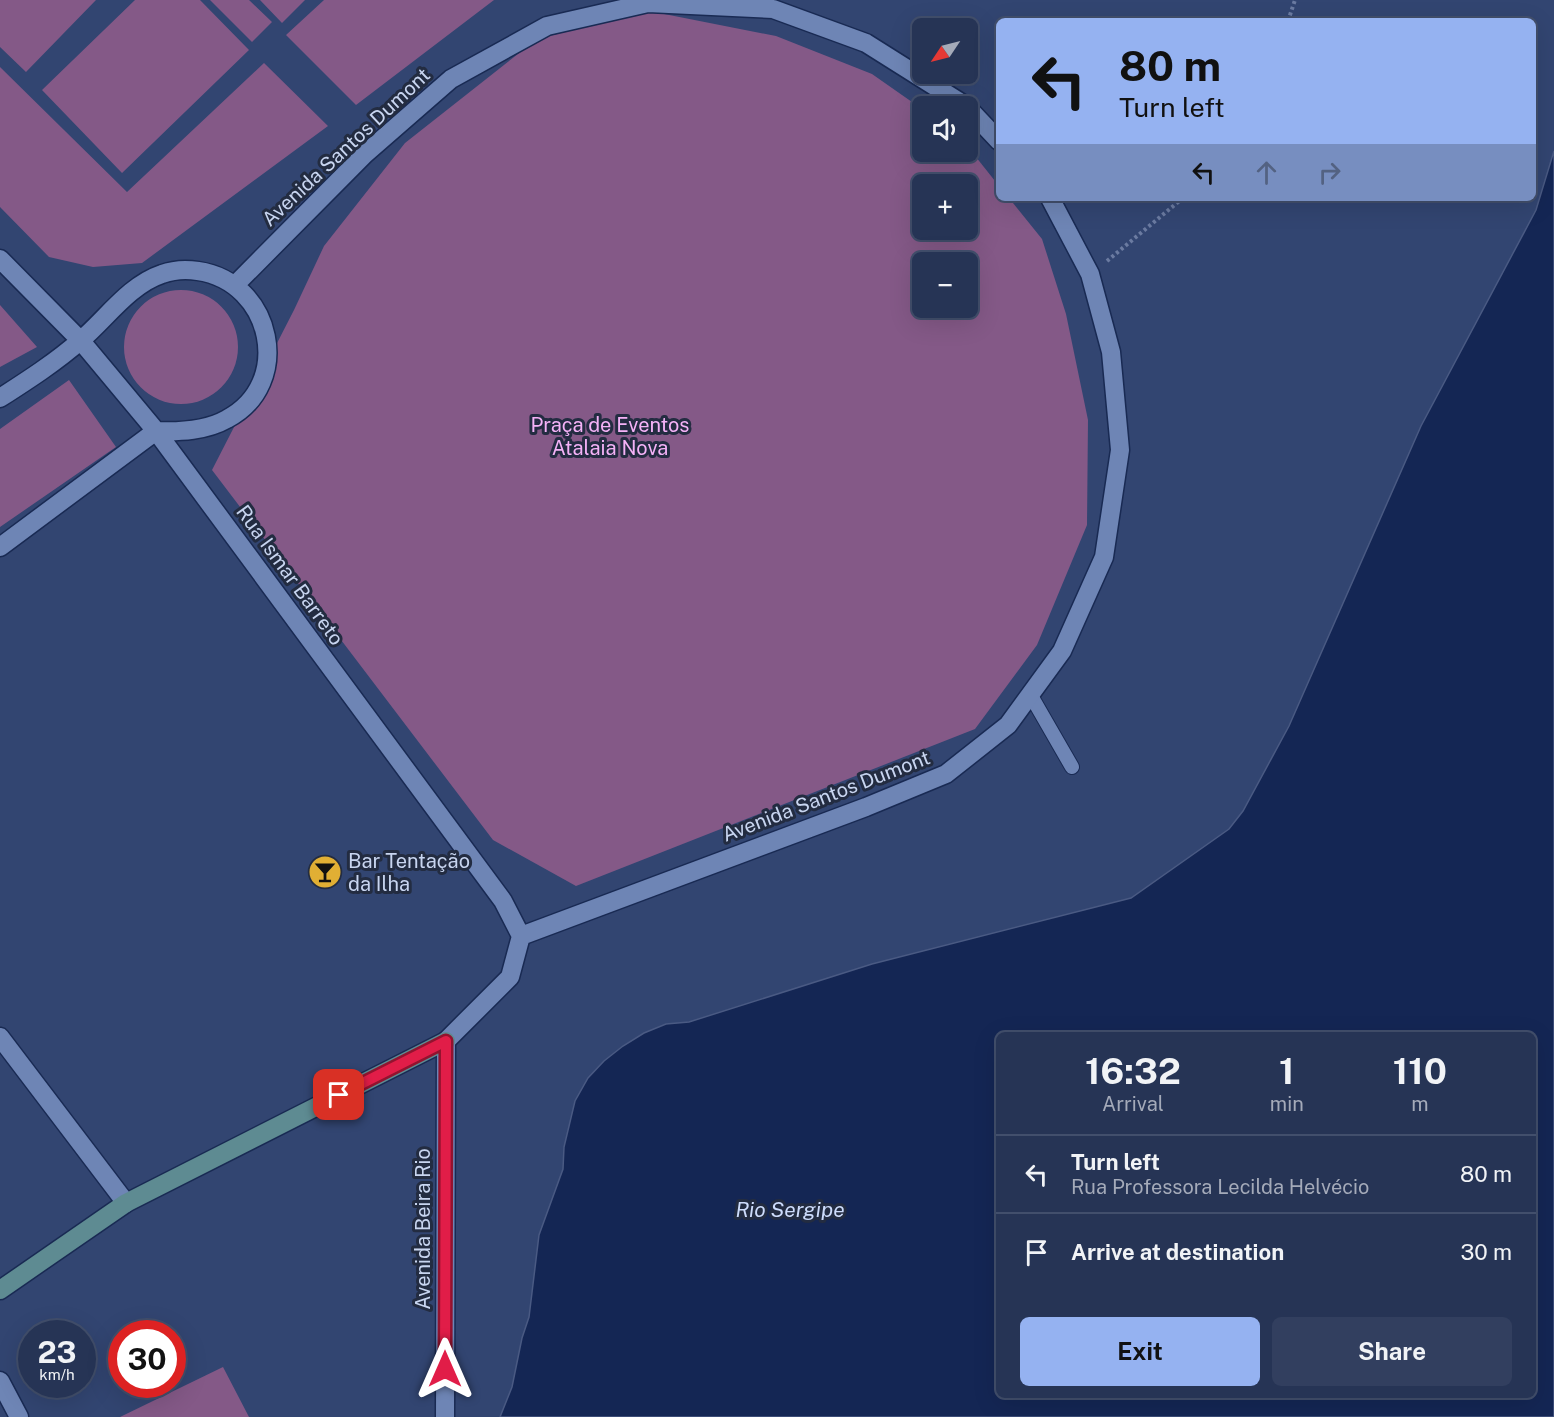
<!DOCTYPE html>
<html lang="en">
<head>
<meta charset="utf-8">
<style>
	:root { --surface:#263455; --page:#323f5f; --text:#f1f3f6; --muted:#a4aab9; --line:#424f6c; --accent:#95b2f1 }
	body { margin:0; font-family:"Public Sans",sans-serif; background:var(--page); color:var(--text); height:100vh; display:flex; flex-direction:column; font-size:22px; white-space:nowrap }
	* { box-sizing:border-box; margin:0 }
	p { font-size:20px; color:var(--muted) }
	.icon { flex:none; width:33px; height:33px; fill:none; stroke:currentColor; stroke-width:2; stroke-linecap:round; stroke-linejoin:round }
	.map { position:relative; flex:1; overflow:hidden }
	.details { position:absolute; left:996px; top:1032px; width:540px; height:366px; display:flex; flex-direction:column; background:var(--surface); border-radius:9px; box-shadow:0 6px 24px #0002,0 0 0 2px var(--line) }
	.details>* { flex:none }
	.top-card { position:absolute; left:996px; top:18px; width:540px; height:183px; border-radius:9px; box-shadow:0 6px 24px #0002,0 0 0 2px var(--line); background:#95b2f1; color:#111; overflow:hidden }
	.needle { width:39px; rotate:235deg }
	.controls { position:absolute; left:912px; top:18px; display:grid; gap:12px }
	.controls a { display:grid; place-items:center; width:66px; height:66px; border-radius:9px; background:var(--surface); box-shadow:0 6px 24px #0002,0 0 0 2px var(--line); font-size:30px }
	.speed { position:absolute; left:18px; top:1320px; display:flex; gap:12px; font-size:30px; font-weight:700; text-align:center }
	.speed>* { display:grid; place-content:center; width:78px; height:78px; border-radius:50%; background:var(--surface); box-shadow:0 6px 24px #0002,0 0 0 2px var(--line); line-height:1 }
	.speed small { font-size:15px; font-weight:400 }
	.speed .limit { border:9px solid #d22; background:#fff; color:#111 }
	.pin { position:absolute; display:grid; place-items:center; width:51px; height:51px; color:#fff; margin:-26px; border-radius:12px; box-shadow:0 3px 9px #0006 }
	.me { position:absolute; width:66px; margin:-33px; rotate:0deg; stroke-linejoin:round; filter:drop-shadow(0 0 4px #0008) }
	.turn { display:flex; align-items:center; gap:21px; height:126px; padding:0 24px; font-size:27px }
	.turn .icon { width:78px; height:78px; stroke-width:2.5 }
	.turn b { display:block; font-size:42px; line-height:51px }
	.lanes { display:flex; align-items:center; height:57px; padding:0 24px; background:#0003; justify-content:center; gap:30px; direction:ltr }
	.lanes .off { opacity:.35 }
	.eta { display:flex; justify-content:space-evenly; align-items:center; height:102px; text-align:center }
	.eta b { font-size:36px; font-weight:700; line-height:42px }
	.button { display:flex; gap:12px; margin-top:auto; padding:12px 24px }
	.button a { flex:1; height:69px; border-radius:9px; background:var(--accent); color:#111; font-size:24px; font-weight:700; line-height:69px; text-align:center }
	.button a+a { background:var(--page); color:var(--text) }
	ul { padding:0; list-style:none }
	li { display:flex; align-items:center; gap:18px; height:78px; padding:0 24px; border-top:2px solid var(--line) }
	li div { flex:1 }
	li b { display:block; font-size:22px }
	li em { font-style:normal }
	.map>svg:first-child { display:block }
</style>
</head>
<body>
<div class="map">
<svg width="1554" height="1417" viewBox="0 0 1554 1417">
	<rect width="100%" height="100%" fill="#324571"/>
	<path fill="#845987" fill-rule="evenodd" d="M 0,0 L 96,0 L 26,72 L 0,47 Z
		M 135,0 L 200,0 L 249,50 L 122,173 L 42,90 Z
		M 210,0 L 249,0 L 272,22 L 252,42 Z
		M 260,0 L 305,0 L 282,23 Z
		M 324,0 L 494,0 L 356,105 L 286,35 Z
		M 649,11 L 776,36 L 872,74 L 922,109 L 922,152 L 968,152 L 968,147 L 999,186 L 999,198 L 1009,198 L 1042,239 L 1066,314 L 1088,420 L 1087,525 L 1037,645 L 975,729 L 576,886 L 493,840 L 212,470 L 294,310 L 324,246 L 405,143 L 537,39 ZM 922,184 L 968,184 L 968,230 L 922,230 ZM 922,262 L 968,262 L 968,308 L 922,308 Z
		M 264,63 L 328,126 L 142,263 L 93,267 L 49,257 L 0,207 L 0,67 L 127,192 Z
		M124 347a57 57 0 1 1 114 0a57 57 0 1 1-114 0Z
		M 0,305 L 37,347 L 0,367 Z
		M 69,380 L 116,447 L 0,527 L 0,429 Z
		M 223,1367 L 249,1417 L 120,1417 Z"/>
	<path fill="#142654" stroke="#4a5a83" stroke-width="1.5" fill-rule="evenodd" d="M 1554,151 L 1554,1417 L 500,1417 L 512,1387 L 522,1338 L 529,1317 L 539,1235 L 563,1169 L 564,1147 L 575,1101 L 588,1078 L 604,1061 L 623,1046 L 644,1033 L 666,1024 L 689,1022 L 872,964 L 1131,898 L 1229,829 L 1243,811 L 1289,726 L 1421,426 L 1536,210 ZM 999,1035 L 1533,1035 L 1533,1395 L 999,1395 Z"/>
	<g fill="none" stroke-linecap="round" stroke-linejoin="round">
		<g stroke="#192a53" stroke-width="16">
			<path id="lane" d="M 1030,694 L 1072,767"/>
		</g>
		<g stroke="#192a53" stroke-width="21">
			<path id="street" d="M 968,108 L 999,141
				M 0,259 L 81,341 L 156,431 L 503,901 L 521,936
				M 235,285 L 365,154 L 451,79 L 547,26 L 648,3 L 773,9 L 866,43 L 966,106
				M 0,398 C 28,380 56,362 81,340 C 106,319 129,285 162,274 C 173,270 186,269 198,271 C 273,282 294,384 227,419 C 206,431 180,432 156,431
				M 0,547 L 156,431
				M 521,936 L 866,807 L 946,774 L 1008,725 L 1062,651 L 1104,557 L 1120,450 L 1111,352 L 1090,274 L 1050,198
				M 0,1037 L 126,1203
				M 0,1381 L 19,1417
				M 445,1417 L 446,1041 L 510,977 L 521,936"/>
		</g>
		<g stroke="#192a53" stroke-width="21">
			<path id="secondary" d="M 0,1290 L 126,1203 L 446,1041"/>
		</g>
		<path stroke="#6b7ba1" stroke-width="4" stroke-dasharray="3 3" stroke-linecap="butt" d="M 1288,21 L 1295,0
			M 1107,261 L 1183,198"/>
		<use href="#lane" stroke="#6e85b5" stroke-width="14"/>
		<use href="#street" stroke="#6e85b5" stroke-width="18"/>
		<use href="#secondary" stroke="#5e8b92" stroke-width="18"/>
	</g>
	<g fill="none" stroke-linecap="round" stroke-linejoin="round">
		<g stroke="#92132f" stroke-width="15">
			<path id="route" d="M 339,1095 L 446,1041 L 445,1369"/>
		</g>
		<use href="#route" stroke="#e11d48" stroke-width="10"/>
	</g>
	<defs>
		<g id="bar-disc" transform="scale(1.725)"><circle r="9.5" fill="#e1af34" stroke="#232c41"/><path d="M-6-5H6L.8 .8V4.5H3.5V6h-7V4.5H-.8V.8Z" fill="#111"/></g>
	</defs>
	<g fill-rule="evenodd">
		<use href="#bar-disc" x="325" y="872"/>
	</g>
	<g text-anchor="middle" dominant-baseline="central" stroke-width="6" stroke-linejoin="round" paint-order="stroke">
		<g font-size="20" fill="#c8d5f0" stroke="#232c41">
			<text transform="translate(346 147) rotate(-43)">Avenida Santos Dumont</text>
			<text transform="translate(290 575) rotate(54)">Rua Ismar Barreto</text>
			<text transform="translate(826 796) rotate(-21)">Avenida Santos Dumont</text>
			<text transform="translate(423 1229) rotate(-90)">Avenida Beira Rio</text>
		</g>
		<g font-size="20" fill="#f4b2f7" stroke="#232c41">
			<text x="610" y="425">Praça de Eventos<tspan x="610" dy="23">Atalaia Nova</tspan></text>
		</g>
		<g font-size="20" fill="#c8d5f0" stroke="#232c41" text-anchor="start">
			<text x="348" y="861">Bar Tentação<tspan x="348" dy="23">da Ilha</tspan></text>
		</g>
		<g font-size="21" font-style="italic" fill="#cddcfc" stroke="#232c41">
			<text x="790" y="1209">Rio Sergipe</text>
		</g>
	</g>
</svg>
<div class="controls">
<a><svg class="needle" viewBox="-14 -14 28 28"><path d="M0-13l5 13h-10z" fill="#e53935"/><path d="M0 13l5-13h-10z" fill="#a4aab9"/></svg></a>
<a><svg class="icon" aria-label="sound" viewBox="0 0 24 24"><path d="M4 9h4l5-4v14l-5-4H4zM17 9q2 3 0 6"/></svg></a>
<a>+</a>
<a>−</a>
</div>
<div class="speed"><div>23<small>km/h</small></div><div class="limit">30</div></div>
<div class="pin" style="left:339px;top:1095px;background:#d93025"><svg class="icon" aria-label="arrive" viewBox="0 0 24 24"><path d="M6 21V4h12l-3 4 3 4H6"/></svg></div>
<svg class="me" style="left:445px;top:1369px" viewBox="-20 -20 40 40"><path d="M0-17L14 15 0 8-14 15z" fill="#e11d48" stroke="#fff" stroke-width="4"/></svg>
<div class="top-card">
<div class="turn"><svg class="icon" aria-label="left" viewBox="0 0 24 24"><path d="M17 20v-9H6M10 6l-5 5 5 5"/></svg><div><b>80 m</b>Turn left</div></div>
<div class="lanes"><svg class="icon" aria-label="left" viewBox="0 0 24 24"><path d="M17 20v-9H6M10 6l-5 5 5 5"/></svg><svg class="icon off" aria-label="ahead" viewBox="0 0 24 24"><path d="M12 20V5M6 11l6-6 6 6"/></svg><svg class="icon off" aria-label="right" viewBox="0 0 24 24"><path d="M7 20v-9h11M14 6l5 5-5 5"/></svg></div>
</div>
<section class="details">
<div class="eta">
<div><b>16:32</b><p>Arrival</p></div>
<div><b>1</b><p>min</p></div>
<div><b>110</b><p>m</p></div>
</div>
<ul>
<li><svg class="icon" aria-label="left" viewBox="0 0 24 24"><path d="M17 20v-9H6M10 6l-5 5 5 5"/></svg><div><b>Turn left</b><p>Rua Professora Lecilda Helvécio</p></div><em>80 m</em></li>
<li><svg class="icon" aria-label="arrive" viewBox="0 0 24 24"><path d="M6 21V4h12l-3 4 3 4H6"/></svg><div><b>Arrive at destination</b></div><em>30 m</em></li>
</ul>
<div class="button"><a>Exit</a><a>Share</a></div>
</section>
</div>
</body>
</html>
